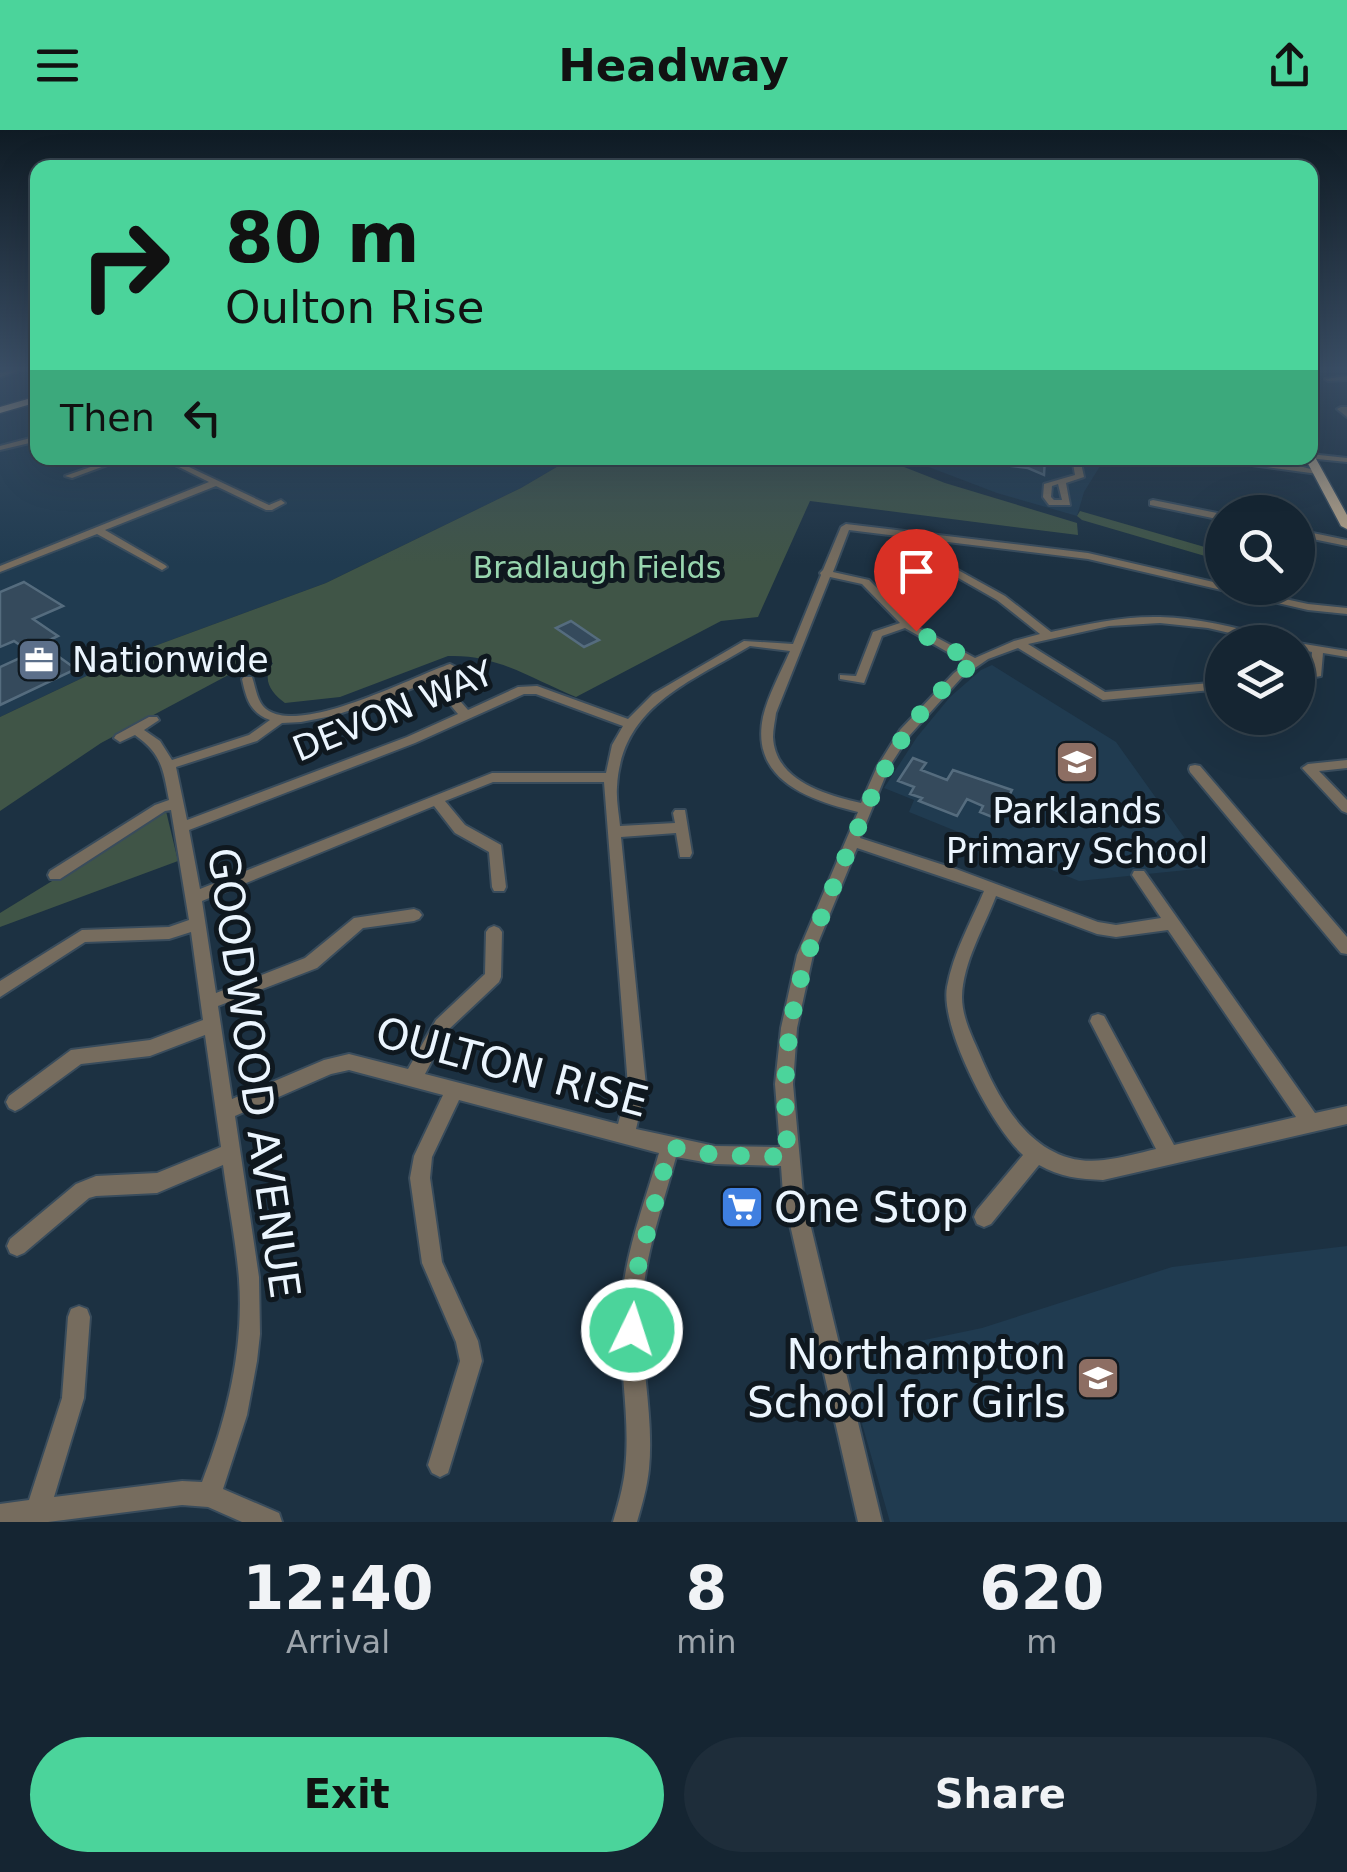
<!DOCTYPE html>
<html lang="en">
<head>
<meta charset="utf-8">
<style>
	:root { --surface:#152532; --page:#1e2d3a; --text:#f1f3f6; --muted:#9da5ac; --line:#34424d; --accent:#4bd49b }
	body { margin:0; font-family:"DejaVu Sans",sans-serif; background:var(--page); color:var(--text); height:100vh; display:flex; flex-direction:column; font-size:38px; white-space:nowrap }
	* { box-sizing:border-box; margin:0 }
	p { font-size:32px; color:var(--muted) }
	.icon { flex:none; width:55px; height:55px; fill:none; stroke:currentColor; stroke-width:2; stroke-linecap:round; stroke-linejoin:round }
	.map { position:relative; height:1392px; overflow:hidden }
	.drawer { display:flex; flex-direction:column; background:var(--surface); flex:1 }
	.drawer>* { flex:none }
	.hud { position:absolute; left:30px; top:30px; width:1288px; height:305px; border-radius:20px; box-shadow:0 10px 40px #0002,0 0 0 2px var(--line); background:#4bd49b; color:#111; overflow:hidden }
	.tools { position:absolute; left:1205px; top:365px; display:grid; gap:20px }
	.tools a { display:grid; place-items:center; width:110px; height:110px; border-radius:50%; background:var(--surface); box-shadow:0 10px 40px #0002,0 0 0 2px var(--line); font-size:50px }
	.pin { position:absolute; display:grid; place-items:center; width:85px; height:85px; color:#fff; margin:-102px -42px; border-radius:50% 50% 50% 0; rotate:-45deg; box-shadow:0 0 10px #0007 }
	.pin .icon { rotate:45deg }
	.me { position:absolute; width:110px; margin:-55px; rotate:4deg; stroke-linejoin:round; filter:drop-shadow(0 0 8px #0008) }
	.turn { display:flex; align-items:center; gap:35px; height:210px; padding:0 30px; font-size:45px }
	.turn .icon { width:130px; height:130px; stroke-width:2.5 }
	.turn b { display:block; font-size:70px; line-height:85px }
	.then { display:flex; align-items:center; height:95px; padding:0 30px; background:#0003; gap:20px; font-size:38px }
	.eta { display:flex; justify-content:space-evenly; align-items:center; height:170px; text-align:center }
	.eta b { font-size:60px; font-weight:700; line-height:70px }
	.cta { display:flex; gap:20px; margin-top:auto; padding:20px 30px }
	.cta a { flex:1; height:115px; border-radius:60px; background:var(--accent); color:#111; font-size:40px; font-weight:700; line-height:115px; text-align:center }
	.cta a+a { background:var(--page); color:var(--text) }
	header { display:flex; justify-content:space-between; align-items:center; height:130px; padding:0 30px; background:var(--accent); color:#111; font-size:45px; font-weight:700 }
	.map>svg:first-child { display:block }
</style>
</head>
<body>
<header><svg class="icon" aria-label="menu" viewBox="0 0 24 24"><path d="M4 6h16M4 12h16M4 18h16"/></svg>Headway<svg class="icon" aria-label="share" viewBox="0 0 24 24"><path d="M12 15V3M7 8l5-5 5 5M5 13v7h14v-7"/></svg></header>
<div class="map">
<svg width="1347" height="1392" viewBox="0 0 1347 1392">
	<rect width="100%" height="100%" fill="#1c3142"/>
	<path fill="#203b50" d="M 0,239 L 37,239 L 38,328 L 572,328 L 521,358 L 326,453 L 133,524 L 0,587 Z
		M 905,328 L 1105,328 L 1084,362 L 1077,386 L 997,363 Z
		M 992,535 L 1116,612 L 1206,738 L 1079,751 L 909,682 L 914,670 L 884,658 L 917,607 L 950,567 L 981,540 Z
		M 1347,1116 L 1347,1392 L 890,1392 L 843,1227 L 982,1198 L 1172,1137 Z"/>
	<path fill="#405547" d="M 572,328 L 881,328 L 945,353 L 1077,393 L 1078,405 L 810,371 L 758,487 L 721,491 L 576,567 C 532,549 497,524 448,526 L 340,567 L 285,573 C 271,563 261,549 273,533 L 260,528 L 101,613 L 0,681 L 0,587 L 133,524 L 326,453 L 521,358 Z
		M 1080,381 L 1222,422 L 1222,431 L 1082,390 L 1077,386 Z
		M 166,681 L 178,731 L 0,797 L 0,783 Z"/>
	<path fill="#354a5c" stroke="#556c7e" stroke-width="2.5" d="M 986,328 L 1045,328 L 1044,345 L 1028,338 L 986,333 Z
		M 24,452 L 63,476 L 33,489 L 58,506 L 41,514 L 76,539 L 0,575 L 0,537 L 31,523 L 14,511 L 0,517 L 0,462 Z
		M 571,491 L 599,510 L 584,517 L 556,498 Z
		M 913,628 L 926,633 L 921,640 L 947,650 L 953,640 L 1012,660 L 997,689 L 980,682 L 983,676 L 967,669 L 957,686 L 919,671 L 922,668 L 910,664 L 914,657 L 898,651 Z"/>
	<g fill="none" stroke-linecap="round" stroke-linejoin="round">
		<g stroke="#394c5c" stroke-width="4">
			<path id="minor" d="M 13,239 L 25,239 L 0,247 L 0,243 Z
				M 1347,246 L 1347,250 L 1328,251 L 1325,249 Z
				M 1341,277 L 1347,277 L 1347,287 L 1337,279 Z
				M 38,306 L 38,311 L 0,320 L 0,316 Z
				M 1310,324 L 1347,328 L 1347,332 L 1307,328 L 1310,328 Z
				M 116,328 L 126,328 L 72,348 L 65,346 Z
				M 161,328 L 170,328 L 269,375 L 281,370 L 285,373 L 272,380 L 266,380 L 216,356 L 105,400 L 165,435 L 167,437 L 162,440 L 97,404 L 0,442 L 0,436 L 209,352 Z
				M 1072,328 L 1080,328 L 1084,347 L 1066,353 L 1070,375 L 1049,375 L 1043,367 L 1044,354 L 1075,345 ZM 1058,354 L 1062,370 L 1054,370 L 1051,367 L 1052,356 Z
				M 1211,328 L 1231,328 L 1290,335 L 1285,328 L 1293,328 L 1299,336 L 1322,342 L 1318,344 L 1215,330 Z
				M 1153,370 L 1222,384 L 1222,390 L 1150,375 L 1150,371 Z
				M 846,394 L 1088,423 L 1222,454 L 1222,458 L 1235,458 L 1308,474 L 1347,478 L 1347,484 L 1308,480 L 1088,429 L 931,410 L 931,419 L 938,429 L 1005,466 L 1051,502 C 1087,494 1123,486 1160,487 C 1203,488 1244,500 1285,510 L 1286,512 L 1269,512 L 1208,498 L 1160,493 L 1109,496 L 1028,514 L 1105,562 L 1222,552 L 1222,559 L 1103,570 L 1018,518 L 988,529 L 962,547 L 909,606 L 889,637 L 860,708 L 956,739 L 1098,792 L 1116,795 L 1161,788 L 1132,745 L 1134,741 L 1144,741 L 1315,983 L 1347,976 L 1347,994 L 1103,1050 C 1079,1049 1060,1047 1039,1035 L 991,1094 L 984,1097 L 977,1094 L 974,1087 L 977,1080 L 1023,1025 C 992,997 940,898 947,857 C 953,823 971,792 984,761 L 857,718 L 813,825 L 797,898 L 793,954 L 803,1064 L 882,1392 L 858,1392 L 783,1064 L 781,1036 L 715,1034 L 676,1027 C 662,1079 642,1131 642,1185 C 641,1237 654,1288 649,1339 C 647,1358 642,1375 637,1392 L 613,1392 C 618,1375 623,1358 625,1340 C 631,1286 618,1233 621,1179 C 624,1125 644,1075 659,1023 L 459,970 L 432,1027 L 430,1048 L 442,1132 L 478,1211 L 482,1231 L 448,1343 L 440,1347 L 432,1343 L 428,1335 L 460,1231 L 456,1212 L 422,1133 L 410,1048 L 414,1026 L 443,965 L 349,940 L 331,944 L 235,986 L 259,1147 L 260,1204 L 257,1231 L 247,1285 L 223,1359 L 279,1383 L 282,1392 L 242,1392 L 208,1377 L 182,1375 L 48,1392 L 0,1392 L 0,1374 L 29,1370 L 62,1268 L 68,1187 L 71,1179 L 79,1176 L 87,1179 L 90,1187 L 84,1268 L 54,1367 L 182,1351 L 202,1352 C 227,1288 244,1219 239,1149 C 236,1111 228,1073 223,1035 L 157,1063 L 96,1066 L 89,1068 L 24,1123 L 17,1126 L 10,1123 L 7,1116 L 10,1109 L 76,1054 L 96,1046 L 157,1043 L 221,1017 L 205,905 L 150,926 L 81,934 L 21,978 L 15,981 L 9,978 L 6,972 L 9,966 L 71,920 L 150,910 L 203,890 L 191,802 L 169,809 L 85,812 L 0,867 L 0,851 L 82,800 L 169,797 L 189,790 L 171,680 L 165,681 L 60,749 L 50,749 L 48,745 L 50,741 L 155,675 L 169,670 C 163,639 162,624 135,605 L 120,612 L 114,608 L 116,605 L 149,587 L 157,587 L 159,590 L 144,600 L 160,611 L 172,630 L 249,605 L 270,590 C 250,583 246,568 242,549 L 244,547 L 252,547 C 256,558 257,575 269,581 C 306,603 412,547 450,534 L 456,537 L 439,547 L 468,580 L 518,557 L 537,556 L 628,589 L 653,564 L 744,511 L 793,514 L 821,445 L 820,443 L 823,440 L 841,397 ZM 849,400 L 922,409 L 921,419 L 932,433 L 997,470 L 1040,504 L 1014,511 L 975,528 L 915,496 L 869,450 L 833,442 ZM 830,447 L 862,454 L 900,493 L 873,502 L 856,546 L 840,545 L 840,549 L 864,553 L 882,506 L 905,498 L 967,533 L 954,543 L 900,600 L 877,637 L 861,673 C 826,665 775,651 773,607 C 773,599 775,591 776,583 ZM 750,516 L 790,521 C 781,542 768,565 763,587 C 750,650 809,670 858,682 L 797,825 L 781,898 L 775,954 L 780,1017 L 715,1016 L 636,999 L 646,956 L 621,707 L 676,703 L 680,727 L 690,727 L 692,723 L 685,680 L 675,680 L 673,683 L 675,693 L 620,696 C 619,684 616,670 617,657 C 621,576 689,553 750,516 ZM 430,551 L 458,584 L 407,607 L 187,690 L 176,637 L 257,611 L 282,593 L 301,592 L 332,586 L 389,568 ZM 524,564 L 536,564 L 623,596 L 612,615 L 606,643 L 492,643 L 200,759 L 189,700 L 415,613 ZM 493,652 L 604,652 L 628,956 L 618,994 L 425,944 L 448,900 L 499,852 L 501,847 L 502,802 L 499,798 L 494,796 L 489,798 L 486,802 L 485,844 L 436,890 L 408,939 L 349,924 L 324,930 L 232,969 L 218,876 L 317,838 L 363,798 L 414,791 L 419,789 L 422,785 L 419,781 L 414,779 L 354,788 L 305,828 L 216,863 L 202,771 L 434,676 L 455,703 L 489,722 L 492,757 L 494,761 L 504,761 L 506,757 L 501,715 L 465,695 L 445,671 ZM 996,766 L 1097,804 L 1116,807 L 1168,800 L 1296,987 L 1174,1015 L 1104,886 L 1098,884 L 1092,886 L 1090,891 L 1156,1019 C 1139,1023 1121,1028 1104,1030 C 1041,1038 1005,983 983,932 C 975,912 962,890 962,867 C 963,832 984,798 996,766 Z
				M 1298,400 L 1347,410 L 1347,416 L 1298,406 Z
				M 1298,513 L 1347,521 L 1347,527 L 1323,523 L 1321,546 L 1298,550 L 1298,544 L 1311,541 L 1312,522 L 1298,519 Z
				M 1347,630 L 1347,638 L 1319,641 L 1347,670 L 1347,683 L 1342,681 L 1302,638 L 1308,634 Z
				M 1195,635 L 1200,636 L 1347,807 L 1347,824 L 1341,823 L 1190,642 L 1189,639 L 1190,636 Z"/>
		</g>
		<g stroke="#394c5c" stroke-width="3">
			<path id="major" d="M 38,266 L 38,272 L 0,283 L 0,277 Z
				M 1310,324 L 1315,327 L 1347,385 L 1347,399 L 1341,396 L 1305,328 L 1310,328 Z"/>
		</g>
		<use href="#minor" fill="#766c5e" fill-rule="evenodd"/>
		<use href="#major" fill="#bda88b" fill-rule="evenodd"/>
	</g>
	<linearGradient id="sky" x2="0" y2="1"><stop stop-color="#0f1b24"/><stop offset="0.55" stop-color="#3a4e65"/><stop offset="1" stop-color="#3a4e65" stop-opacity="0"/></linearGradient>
	<rect width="1347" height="434" fill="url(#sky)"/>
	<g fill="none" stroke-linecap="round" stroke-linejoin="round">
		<path stroke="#4bd49b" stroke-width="18" stroke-dasharray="0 32.4" d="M 632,1200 L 635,1148 L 670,1017 L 715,1025 L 788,1027 C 777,898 800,835 849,719 C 882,641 904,585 975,532 L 916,501"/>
	</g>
	<defs>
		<g id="office-square" transform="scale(2.25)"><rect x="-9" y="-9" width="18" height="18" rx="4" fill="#5c6f8a" stroke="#0f181f"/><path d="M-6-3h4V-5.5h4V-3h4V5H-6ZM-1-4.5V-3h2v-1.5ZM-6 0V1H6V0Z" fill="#fff"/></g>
		<g id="school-square" transform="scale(2.25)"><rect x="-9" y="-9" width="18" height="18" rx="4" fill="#8d6e63" stroke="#0f181f"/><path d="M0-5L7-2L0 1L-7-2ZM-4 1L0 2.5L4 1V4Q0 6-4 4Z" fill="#fff"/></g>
		<g id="supermarket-square" transform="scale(2.25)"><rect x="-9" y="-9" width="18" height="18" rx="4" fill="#3f7fe0" stroke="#0f181f"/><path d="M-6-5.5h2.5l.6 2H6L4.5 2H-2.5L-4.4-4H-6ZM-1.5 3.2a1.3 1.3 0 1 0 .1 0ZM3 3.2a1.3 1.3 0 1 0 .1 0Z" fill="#fff"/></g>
	</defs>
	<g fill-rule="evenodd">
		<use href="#office-square" x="39" y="530"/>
		<use href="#school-square" x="1077" y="632"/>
		<use href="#supermarket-square" x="742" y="1077"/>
		<use href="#school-square" x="1098" y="1248"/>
	</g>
	<g text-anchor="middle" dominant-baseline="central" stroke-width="10" stroke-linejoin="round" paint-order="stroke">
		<g font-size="30" fill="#98d6af" stroke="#0f181f">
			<text x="597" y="437">Bradlaugh Fields</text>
		</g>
		<g font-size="35" fill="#ebf5fe" stroke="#0f181f" text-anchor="start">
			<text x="72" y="530">Nationwide</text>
			<text x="1077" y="681" text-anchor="middle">Parklands<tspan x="1077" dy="40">Primary School</tspan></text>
		</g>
		<g font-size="35" fill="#ebf5fe" stroke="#0f181f">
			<text transform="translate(393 581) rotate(-22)">DEVON WAY</text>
		</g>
		<g font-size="42" fill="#ebf5fe" stroke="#0f181f">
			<text transform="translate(512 937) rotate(15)">OULTON RISE</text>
			<text transform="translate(254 943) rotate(82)">GOODWOOD AVENUE</text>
		</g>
		<g font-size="42" fill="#ebf5fe" stroke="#0f181f" text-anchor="start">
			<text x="774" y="1077">One Stop</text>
			<text x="1066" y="1224" text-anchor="end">Northampton<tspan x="1066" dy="48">School for Girls</tspan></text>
		</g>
	</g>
</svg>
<div class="tools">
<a><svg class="icon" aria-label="search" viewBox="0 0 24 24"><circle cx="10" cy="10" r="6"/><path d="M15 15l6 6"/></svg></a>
<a><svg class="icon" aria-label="layers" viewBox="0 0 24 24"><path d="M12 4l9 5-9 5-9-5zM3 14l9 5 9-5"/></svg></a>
</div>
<div class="pin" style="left:916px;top:501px;background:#d93025"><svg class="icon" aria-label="arrive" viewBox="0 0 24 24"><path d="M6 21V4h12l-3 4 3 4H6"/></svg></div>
<svg class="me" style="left:632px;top:1200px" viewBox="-20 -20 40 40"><circle r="17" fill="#4bd49b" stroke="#fff" stroke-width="3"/><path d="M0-11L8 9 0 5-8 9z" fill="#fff"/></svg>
<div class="hud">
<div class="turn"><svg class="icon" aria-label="right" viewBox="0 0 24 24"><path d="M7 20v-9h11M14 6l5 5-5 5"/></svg><div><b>80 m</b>Oulton Rise</div></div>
<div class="then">Then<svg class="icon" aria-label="left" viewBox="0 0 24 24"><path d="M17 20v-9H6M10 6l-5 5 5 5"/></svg></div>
</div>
</div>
<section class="drawer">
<div class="eta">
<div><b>12:40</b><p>Arrival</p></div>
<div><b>8</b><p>min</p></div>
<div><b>620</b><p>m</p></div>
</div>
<div class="cta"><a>Exit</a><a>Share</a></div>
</section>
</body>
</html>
